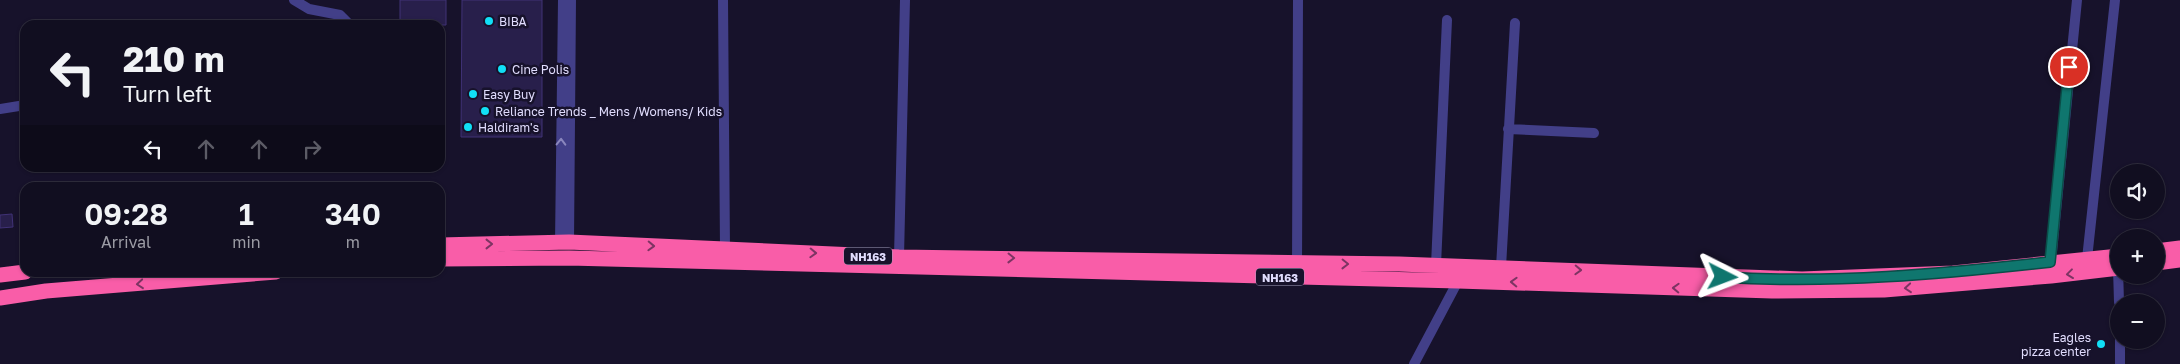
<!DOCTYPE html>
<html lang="en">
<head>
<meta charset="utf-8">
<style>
	:root { --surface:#110e20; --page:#1e1c2d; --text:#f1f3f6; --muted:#9c9ca5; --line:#302e3e }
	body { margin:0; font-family:"Golos Text",sans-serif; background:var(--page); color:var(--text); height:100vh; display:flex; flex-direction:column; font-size:19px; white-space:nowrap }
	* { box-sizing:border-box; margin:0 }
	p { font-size:16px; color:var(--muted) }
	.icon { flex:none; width:28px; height:28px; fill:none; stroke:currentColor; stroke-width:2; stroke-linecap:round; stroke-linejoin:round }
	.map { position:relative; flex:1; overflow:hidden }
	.drawer { position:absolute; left:20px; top:182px; width:425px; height:95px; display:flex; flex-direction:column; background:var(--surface); border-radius:15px; box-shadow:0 1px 4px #0004,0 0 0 1px var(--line) }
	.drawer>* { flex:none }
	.guide { position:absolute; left:20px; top:20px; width:425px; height:152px; border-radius:15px; box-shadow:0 1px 4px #0004,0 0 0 1px var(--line); background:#110e20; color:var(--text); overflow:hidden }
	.buttons { position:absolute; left:2110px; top:164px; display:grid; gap:10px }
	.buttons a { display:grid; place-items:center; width:55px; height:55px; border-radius:50%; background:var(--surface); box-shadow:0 1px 4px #0004,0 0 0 1px var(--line); font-size:25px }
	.pin { position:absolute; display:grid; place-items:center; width:42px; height:42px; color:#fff; margin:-21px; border:2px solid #fff; border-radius:50%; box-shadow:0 1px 5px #0007 }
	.me { position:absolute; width:55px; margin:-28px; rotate:93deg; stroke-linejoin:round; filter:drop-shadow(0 0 4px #0008) }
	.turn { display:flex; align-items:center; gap:18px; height:105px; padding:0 20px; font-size:22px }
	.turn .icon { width:65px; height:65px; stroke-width:2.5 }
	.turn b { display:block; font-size:35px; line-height:42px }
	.lanes { display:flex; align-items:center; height:48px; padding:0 20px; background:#0003; justify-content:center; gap:25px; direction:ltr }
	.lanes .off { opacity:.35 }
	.eta { display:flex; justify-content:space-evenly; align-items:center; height:85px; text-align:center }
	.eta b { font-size:30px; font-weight:600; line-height:35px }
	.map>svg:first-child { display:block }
</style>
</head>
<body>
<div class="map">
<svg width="2180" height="364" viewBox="0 0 2180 364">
	<rect width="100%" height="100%" fill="#17122b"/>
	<path fill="#281f4b" stroke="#403276" d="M 400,0 L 446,0 L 446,25 L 400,25 Z
		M 462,0 L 542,0 L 542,137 L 461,137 Z
		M 12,214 L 13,227 L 0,228 L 0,215 Z"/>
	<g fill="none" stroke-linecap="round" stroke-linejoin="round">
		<path stroke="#423f88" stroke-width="10" d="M 294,0 L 309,9 L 340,15 L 350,25
			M 723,0 L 725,249
			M 0,109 L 25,105
			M 1508,129 L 1594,133
			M 198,168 L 215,168
			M 569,242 L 571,0
			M 560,243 L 563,0
			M 899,257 L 905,0
			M 2087,259 L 2115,0
			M 2051,262 L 2077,0
			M 1436,265 L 1447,20
			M 1501,267 L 1515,23
			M 2118,268 L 2119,302
			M 1297,269 L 1298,0
			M 2120,340 L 2120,364
			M 1414,364 L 1458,281"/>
		<path stroke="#f95da8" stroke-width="15" d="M 440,245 L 569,242 L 899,257 L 1399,264 L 1802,279 L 1953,273 L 2119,256
			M 2156,251 L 2180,248
			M 440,259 L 569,258 L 1458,281 L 1772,291 L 1884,290 L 2051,276 L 2119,268
			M 2156,263 L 2180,260
			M 0,275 L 25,272
			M 0,298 L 46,291 L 276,272"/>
	</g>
	<defs><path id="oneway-chevron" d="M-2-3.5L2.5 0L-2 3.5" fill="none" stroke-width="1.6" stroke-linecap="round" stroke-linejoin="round" transform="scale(1.25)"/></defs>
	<use stroke="#8a86bd" href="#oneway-chevron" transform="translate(561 142) rotate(-89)"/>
	<g stroke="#7d3463">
		<use href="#oneway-chevron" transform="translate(489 244)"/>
		<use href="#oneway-chevron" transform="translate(651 246) rotate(2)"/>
		<use href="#oneway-chevron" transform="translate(813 253) rotate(2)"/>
		<use href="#oneway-chevron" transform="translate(1011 258) rotate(1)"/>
		<use href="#oneway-chevron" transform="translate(1345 264) rotate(1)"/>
		<use href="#oneway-chevron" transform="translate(1578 270) rotate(2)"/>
		<use href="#oneway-chevron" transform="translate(2070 274) rotate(173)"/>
		<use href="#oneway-chevron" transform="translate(1514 282) rotate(-178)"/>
		<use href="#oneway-chevron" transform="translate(140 284) rotate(175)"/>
		<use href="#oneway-chevron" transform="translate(1676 288) rotate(-178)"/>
		<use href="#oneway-chevron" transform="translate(1908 288) rotate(175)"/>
	</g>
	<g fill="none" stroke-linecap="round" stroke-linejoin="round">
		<g stroke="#0a4d48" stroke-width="12">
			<path id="route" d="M 1723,277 C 1832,284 1942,274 2050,262 L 2069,67"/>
		</g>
		<use href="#route" stroke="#0f766e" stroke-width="9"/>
	</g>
	<g fill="#11dff6" stroke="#17122b" stroke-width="2">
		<circle cx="489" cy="21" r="5"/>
		<circle cx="502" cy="69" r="5"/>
		<circle cx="473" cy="94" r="5"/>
		<circle cx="485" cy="111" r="5"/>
		<circle cx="468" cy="127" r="5"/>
		<circle cx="2101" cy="344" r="5"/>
	</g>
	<g text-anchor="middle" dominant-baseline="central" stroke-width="5" stroke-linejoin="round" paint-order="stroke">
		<g fill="#17122b" stroke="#a4a0bf" stroke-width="1">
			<rect x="844" y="247.5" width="48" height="17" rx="4"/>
			<rect x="1256" y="268.5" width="48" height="17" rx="4"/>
		</g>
		<g font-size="11" font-weight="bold" fill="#e1ddfe">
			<text x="868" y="256">NH163</text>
			<text x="1280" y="277">NH163</text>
		</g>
		<g font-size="12" fill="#e1ddfe" stroke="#17122b" text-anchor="start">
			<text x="499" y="21">BIBA</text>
			<text x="512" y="69">Cine Polis</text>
			<text x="483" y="94">Easy Buy</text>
			<text x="495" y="111">Reliance Trends _ Mens /Womens/ Kids</text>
			<text x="478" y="127">Haldiram's</text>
			<text x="2091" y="337" text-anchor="end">Eagles<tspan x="2091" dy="14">pizza center</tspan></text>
		</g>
	</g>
</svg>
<div class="buttons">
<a><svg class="icon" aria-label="sound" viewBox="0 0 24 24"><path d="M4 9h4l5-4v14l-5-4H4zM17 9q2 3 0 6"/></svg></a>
<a>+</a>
<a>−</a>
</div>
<div class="pin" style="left:2069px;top:67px;background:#d93025"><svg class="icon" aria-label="arrive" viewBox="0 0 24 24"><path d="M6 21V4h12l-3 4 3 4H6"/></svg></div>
<svg class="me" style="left:1723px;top:277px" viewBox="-20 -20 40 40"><path d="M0-17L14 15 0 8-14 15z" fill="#0f766e" stroke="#fff" stroke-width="4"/></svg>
<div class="guide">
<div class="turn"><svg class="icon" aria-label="left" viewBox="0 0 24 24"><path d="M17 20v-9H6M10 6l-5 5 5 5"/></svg><div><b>210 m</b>Turn left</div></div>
<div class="lanes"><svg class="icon" aria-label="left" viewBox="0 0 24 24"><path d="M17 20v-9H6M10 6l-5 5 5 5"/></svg><svg class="icon off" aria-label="ahead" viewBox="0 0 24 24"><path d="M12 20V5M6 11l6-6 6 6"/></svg><svg class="icon off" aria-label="ahead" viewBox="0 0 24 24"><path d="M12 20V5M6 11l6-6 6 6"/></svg><svg class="icon off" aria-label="right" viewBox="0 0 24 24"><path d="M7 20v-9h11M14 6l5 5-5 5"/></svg></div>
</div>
<section class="drawer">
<div class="eta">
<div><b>09:28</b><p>Arrival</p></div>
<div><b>1</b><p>min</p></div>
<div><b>340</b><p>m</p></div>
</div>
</section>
</div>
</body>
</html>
